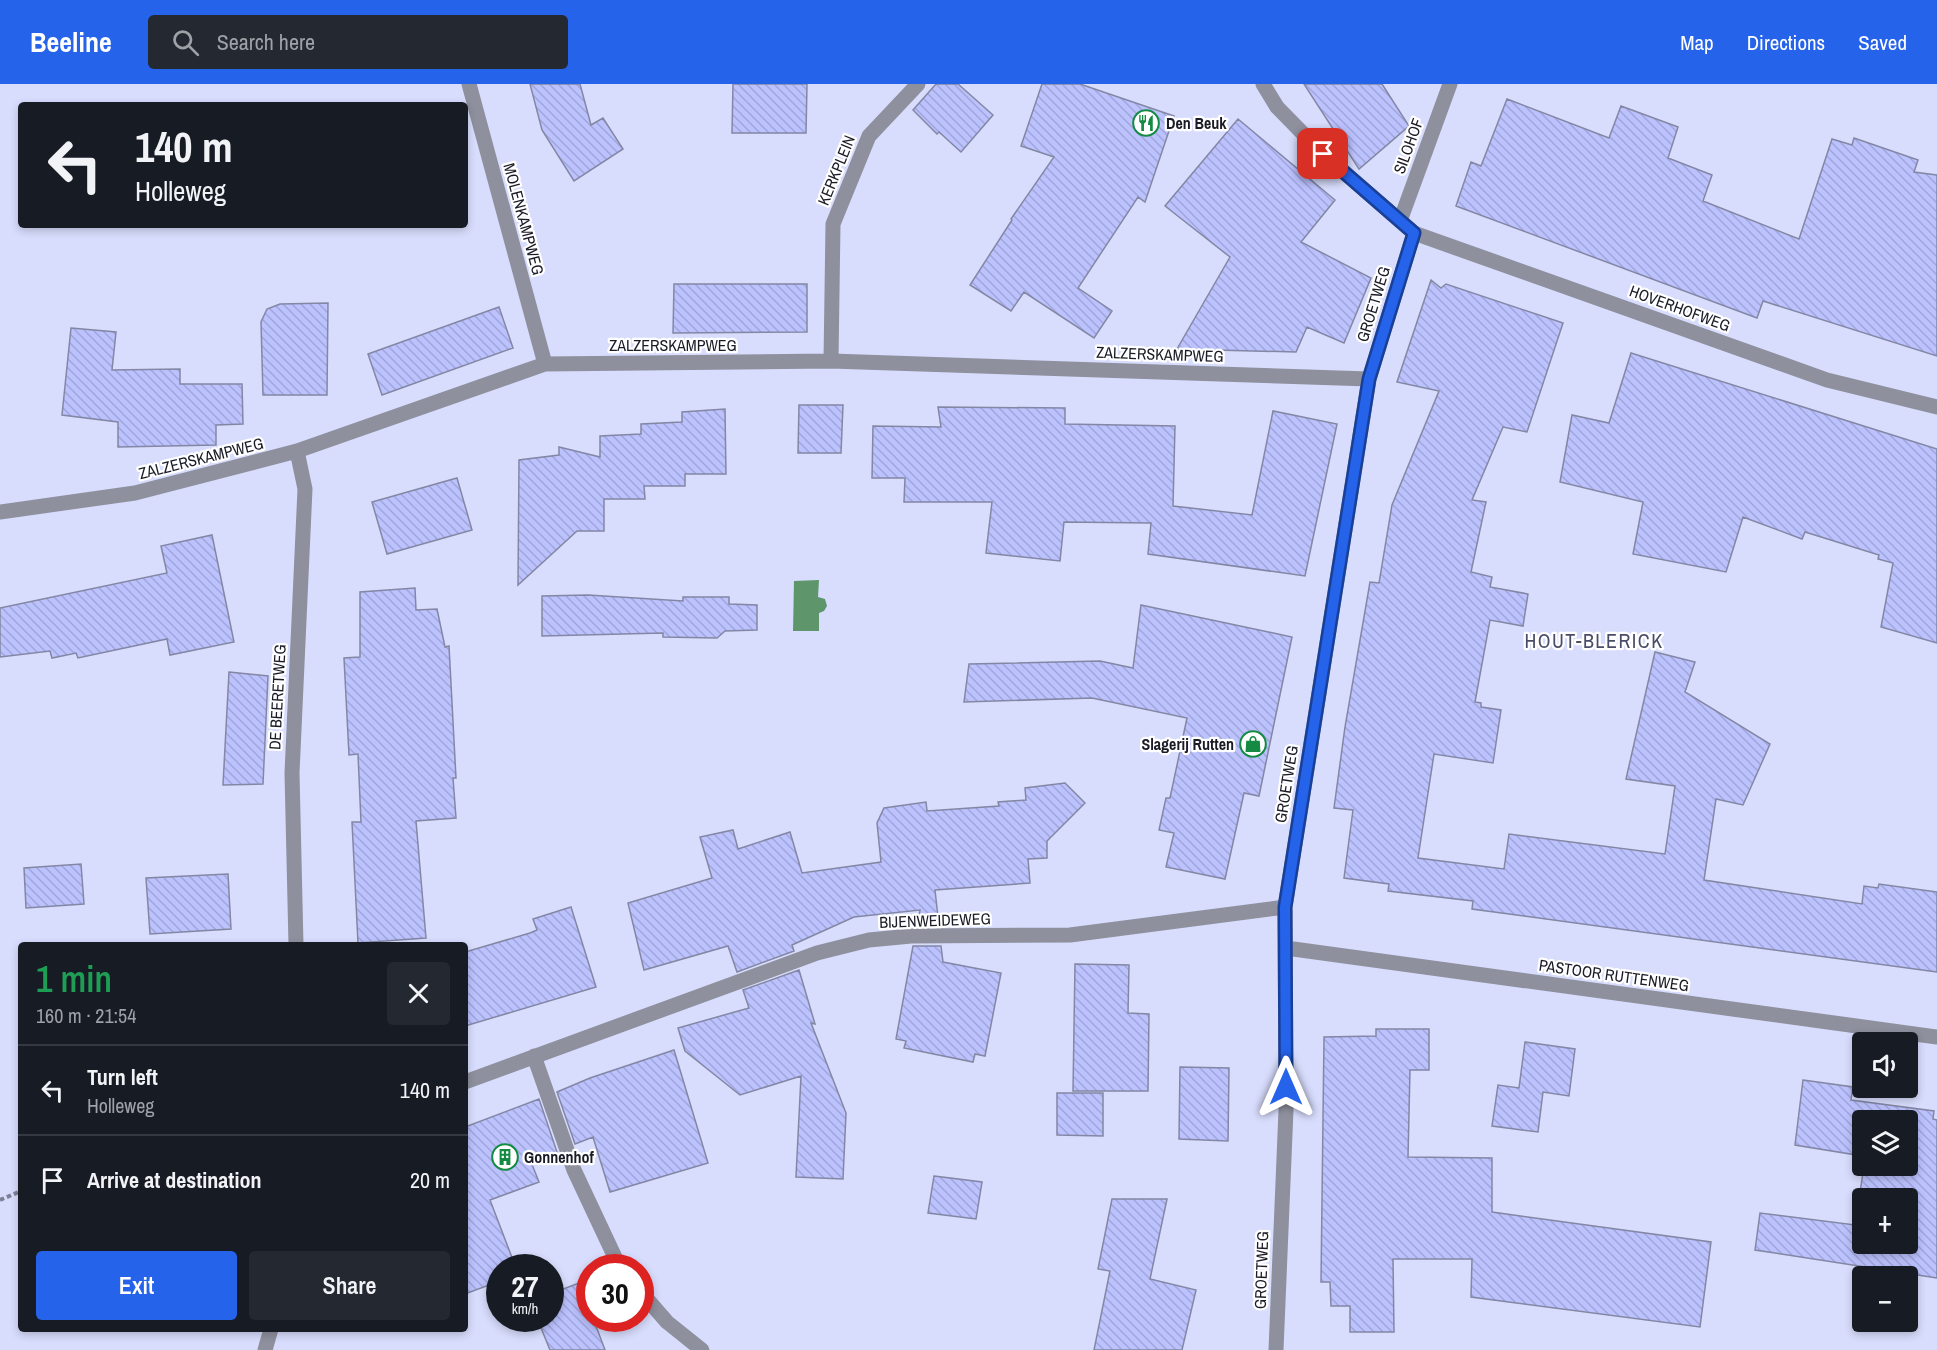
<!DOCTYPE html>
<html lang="en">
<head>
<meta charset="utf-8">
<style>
	:root { --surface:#171b24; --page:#242831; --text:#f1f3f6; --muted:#9ea1a6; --line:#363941; --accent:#2563eb }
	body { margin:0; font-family:"Archivo Narrow",sans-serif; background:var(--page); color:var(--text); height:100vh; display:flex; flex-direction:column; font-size:22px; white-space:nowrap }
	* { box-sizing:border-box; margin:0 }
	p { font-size:20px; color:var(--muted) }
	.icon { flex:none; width:33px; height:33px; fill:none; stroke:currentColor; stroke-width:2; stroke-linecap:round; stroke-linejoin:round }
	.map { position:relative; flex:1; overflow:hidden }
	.side { position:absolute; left:18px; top:858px; width:450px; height:390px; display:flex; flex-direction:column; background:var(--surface); border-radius:6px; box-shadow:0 3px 9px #0003 }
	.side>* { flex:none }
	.top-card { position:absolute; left:18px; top:18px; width:450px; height:126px; border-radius:6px; box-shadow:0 3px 9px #0003; background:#171b24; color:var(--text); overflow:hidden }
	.fabs { position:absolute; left:1852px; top:948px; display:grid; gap:12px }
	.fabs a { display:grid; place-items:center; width:66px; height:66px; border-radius:6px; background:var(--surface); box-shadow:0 3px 9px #0003; font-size:30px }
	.speed { position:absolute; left:486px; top:1170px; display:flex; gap:12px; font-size:30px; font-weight:700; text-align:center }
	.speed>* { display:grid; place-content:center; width:78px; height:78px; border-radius:50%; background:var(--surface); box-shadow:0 3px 9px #0003; line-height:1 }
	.speed small { font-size:15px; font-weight:400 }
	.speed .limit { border:9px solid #d22; background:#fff; color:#111 }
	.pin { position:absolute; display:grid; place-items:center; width:51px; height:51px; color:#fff; margin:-26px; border-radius:12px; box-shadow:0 3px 9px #0006 }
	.me { position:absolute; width:66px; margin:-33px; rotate:0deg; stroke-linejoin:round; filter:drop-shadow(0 0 4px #0008) }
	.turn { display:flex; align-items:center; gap:21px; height:126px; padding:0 18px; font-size:27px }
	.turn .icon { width:78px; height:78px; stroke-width:2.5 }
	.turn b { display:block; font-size:42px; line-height:51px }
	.round { display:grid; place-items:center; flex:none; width:63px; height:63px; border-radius:6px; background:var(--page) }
	.head { display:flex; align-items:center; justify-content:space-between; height:102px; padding:0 18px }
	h1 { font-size:36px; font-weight:600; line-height:45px; color:#1e9e55 }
	.button { display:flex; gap:12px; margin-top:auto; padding:12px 18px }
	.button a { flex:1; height:69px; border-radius:6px; background:var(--accent); color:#fff; font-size:24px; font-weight:600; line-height:69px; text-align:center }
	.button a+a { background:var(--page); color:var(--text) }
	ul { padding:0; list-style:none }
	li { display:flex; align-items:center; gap:18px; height:90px; padding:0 18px; border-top:2px solid var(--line) }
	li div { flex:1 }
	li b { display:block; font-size:22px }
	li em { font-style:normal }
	header { display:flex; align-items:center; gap:36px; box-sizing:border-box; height:84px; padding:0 30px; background:var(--accent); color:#fff }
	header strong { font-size:28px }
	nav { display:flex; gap:33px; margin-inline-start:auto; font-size:21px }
	.search { width:420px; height:54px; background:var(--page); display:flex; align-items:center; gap:15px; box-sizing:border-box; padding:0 21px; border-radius:6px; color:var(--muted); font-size:22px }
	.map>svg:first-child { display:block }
</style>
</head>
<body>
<header>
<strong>Beeline</strong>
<div class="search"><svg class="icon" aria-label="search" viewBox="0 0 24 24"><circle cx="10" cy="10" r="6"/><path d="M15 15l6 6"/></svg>Search here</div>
<nav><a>Map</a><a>Directions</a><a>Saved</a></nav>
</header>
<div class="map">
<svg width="1937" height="1266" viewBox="0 0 1937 1266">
	<defs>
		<pattern id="building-back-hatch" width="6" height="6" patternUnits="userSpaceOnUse" patternTransform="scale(1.5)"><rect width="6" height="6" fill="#bbc2fe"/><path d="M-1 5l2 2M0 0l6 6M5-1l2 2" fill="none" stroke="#a0a6da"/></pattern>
	</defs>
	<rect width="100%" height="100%" fill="#d8ddfd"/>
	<path fill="#5f956b" d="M 819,496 L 818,513 L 825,515 L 827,522 L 824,527 L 819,529 L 819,547 L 793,547 L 794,497 Z"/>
	<path fill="url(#building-back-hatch)" stroke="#8387a4" stroke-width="1.5" fill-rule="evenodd" d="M 530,0 L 580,0 L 591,41 L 603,34 L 623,65 L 574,97 L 542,46 Z
		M 733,0 L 807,0 L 806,49 L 732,49 Z
		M 936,0 L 958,0 L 993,31 L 961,68 L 939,48 L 937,50 L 913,26 Z
		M 1042,0 L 1080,0 L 1174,32 L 1145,118 L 1138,113 L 1078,204 L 1112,227 L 1094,254 L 1024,208 L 1011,227 L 970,201 L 1012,136 L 1011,135 L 1054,73 L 1021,62 Z
		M 1304,0 L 1382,0 L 1409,42 L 1359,85 Z
		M 1507,15 L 1609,54 L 1621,22 L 1678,43 L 1668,74 L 1712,91 L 1703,117 L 1799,155 L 1832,55 L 1852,61 L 1854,54 L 1918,76 L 1914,88 L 1937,91 L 1937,272 L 1763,217 L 1757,234 L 1456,122 L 1471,78 L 1481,82 Z
		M 1238,35 L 1335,116 L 1301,158 L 1371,194 L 1344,259 L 1307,243 L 1296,268 L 1177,265 L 1230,173 L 1165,122 Z
		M 1431,196 L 1441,204 L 1446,200 L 1563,239 L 1527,348 L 1503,343 L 1472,416 L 1486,418 L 1471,488 L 1492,493 L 1490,503 L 1528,510 L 1523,542 L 1490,536 L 1475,618 L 1481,619 L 1481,623 L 1501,626 L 1493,679 L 1434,670 L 1418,774 L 1504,785 L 1509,750 L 1665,770 L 1675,702 L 1626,695 L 1655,568 L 1695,578 L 1685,608 L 1770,660 L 1743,721 L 1716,715 L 1704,796 L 1862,820 L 1864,802 L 1878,804 L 1879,800 L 1937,808 L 1937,888 L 1472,825 L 1473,817 L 1388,807 L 1389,800 L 1344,794 L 1353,726 L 1334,724 L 1345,643 L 1370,498 L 1379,499 L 1392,421 L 1439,307 L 1397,298 Z
		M 674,200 L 807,200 L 807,248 L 673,249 Z
		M 328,219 L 327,311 L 263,311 L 261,238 L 267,225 L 280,220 Z
		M 499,223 L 513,264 L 382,311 L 368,270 Z
		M 71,244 L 116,248 L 112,286 L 180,285 L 180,300 L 242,300 L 243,340 L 216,341 L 216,361 L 118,363 L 118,338 L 62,331 Z
		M 1631,269 L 1937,365 L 1937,559 L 1881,543 L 1893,479 L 1878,475 L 1879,471 L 1805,448 L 1802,455 L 1743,433 L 1726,488 L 1633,470 L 1643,418 L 1560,398 L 1572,331 L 1609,339 Z
		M 799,321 L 843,321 L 841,369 L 798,369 Z
		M 938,323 L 1065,324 L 1065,340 L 1175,342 L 1173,422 L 1252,431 L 1273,327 L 1337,340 L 1305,492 L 1148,470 L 1151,439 L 1064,438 L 1060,477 L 986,469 L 992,418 L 904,418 L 905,394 L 872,394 L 873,342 L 941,343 Z
		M 725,325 L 726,390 L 685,390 L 685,402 L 644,402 L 645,415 L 604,415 L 604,447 L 577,447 L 518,501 L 519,376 L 559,371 L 559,363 L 600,373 L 600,352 L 641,350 L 641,340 L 682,338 L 682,328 Z
		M 457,394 L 472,446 L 387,470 L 372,418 Z
		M 212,451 L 234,558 L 170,571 L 167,555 L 78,574 L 76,569 L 52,574 L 50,567 L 0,573 L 0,524 L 167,489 L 161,462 Z
		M 415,504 L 416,526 L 437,525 L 445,563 L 449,562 L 456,694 L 453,694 L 456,734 L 416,737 L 426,854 L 358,859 L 352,738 L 361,738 L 358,670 L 349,671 L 344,574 L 360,573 L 360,508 Z
		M 588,511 L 683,517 L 683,513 L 729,513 L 729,520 L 757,521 L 757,546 L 725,547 L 717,554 L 663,553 L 663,549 L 542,552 L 542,512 Z
		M 1141,521 L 1292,553 L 1259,712 L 1244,709 L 1225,795 L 1166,783 L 1174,749 L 1159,746 L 1166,714 L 1170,714 L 1187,634 L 1092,614 L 964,618 L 969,580 L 1100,577 L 1133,584 Z
		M 229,588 L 268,592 L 263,700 L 223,701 Z
		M 1065,699 L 1085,719 L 1047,757 L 1047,774 L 1028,775 L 1030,799 L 935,806 L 939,842 L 917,842 L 920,826 L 854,833 L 792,861 L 794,867 L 737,888 L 728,862 L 644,886 L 628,819 L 712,794 L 700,753 L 733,746 L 738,765 L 790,748 L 802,789 L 881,778 L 877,739 L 884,724 L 926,718 L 927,727 L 999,722 L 998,718 L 1026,716 L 1025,704 Z
		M 81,780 L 84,820 L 26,824 L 24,784 Z
		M 228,790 L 231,845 L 150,850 L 146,794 Z
		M 571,823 L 596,903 L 465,942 L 465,868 L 530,849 L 537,846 L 533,835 Z
		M 913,862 L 941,862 L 943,878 L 1001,889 L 985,972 L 975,970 L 973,978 L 904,964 L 906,957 L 896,955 Z
		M 1075,880 L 1129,881 L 1128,929 L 1149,930 L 1148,1007 L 1073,1007 Z
		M 799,886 L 815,940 L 811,939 L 846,1029 L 843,1095 L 796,1093 L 801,992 L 740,1011 L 685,967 L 678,944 L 749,924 L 743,906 Z
		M 1376,945 L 1429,945 L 1429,986 L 1410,986 L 1408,1073 L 1492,1074 L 1492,1128 L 1711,1158 L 1700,1243 L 1471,1213 L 1472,1175 L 1393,1175 L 1394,1248 L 1350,1248 L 1350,1222 L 1331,1222 L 1330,1198 L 1321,1198 L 1324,953 L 1376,952 Z
		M 1525,958 L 1575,965 L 1569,1012 L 1543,1008 L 1538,1048 L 1492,1042 L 1498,1001 L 1519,1004 Z
		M 674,966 L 708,1079 L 610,1108 L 593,1053 L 575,1060 L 557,1008 L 590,994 Z
		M 1180,983 L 1229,984 L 1228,1057 L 1179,1055 Z
		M 1803,996 L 1853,1003 L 1851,1016 L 1934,1027 L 1933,1035 L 1937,1036 L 1937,1194 L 1755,1166 L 1760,1129 L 1855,1141 L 1864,1082 L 1908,1082 L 1908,1036 L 1863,1036 L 1863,1072 L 1795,1061 ZM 1863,1114 L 1908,1114 L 1908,1160 L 1863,1160 Z
		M 1057,1009 L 1103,1009 L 1103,1052 L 1057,1051 Z
		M 539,1015 L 557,1068 L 531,1078 L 539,1098 L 490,1116 L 516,1184 L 500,1184 L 500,1197 L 465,1210 L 465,1043 Z
		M 934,1092 L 982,1098 L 976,1135 L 928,1129 Z
		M 1112,1115 L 1167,1115 L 1150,1195 L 1196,1206 L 1182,1266 L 1094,1266 L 1110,1187 L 1098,1185 Z
		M 579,1199 L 590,1226 L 590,1234 L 593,1234 L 605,1266 L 550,1266 L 537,1234 L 550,1234 L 550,1210 Z"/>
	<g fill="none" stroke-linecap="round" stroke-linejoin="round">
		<path stroke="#7c8095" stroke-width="4" stroke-dasharray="4.5 3" stroke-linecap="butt" d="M 0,1116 L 21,1107"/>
		<path stroke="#8e909e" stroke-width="15" d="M 469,0 L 545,280
			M 1263,0 L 1277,23 L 1323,70 L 1414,149 L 1827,296 L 1937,323
			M 1400,137 L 1450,0
			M 831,277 L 833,140 L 869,52 L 918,0
			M 0,428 L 135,409 L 297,367 L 545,280 L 831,277 L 1369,295
			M 296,861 L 292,689 L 305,405 L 297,367
			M 1286,864 L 1937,953
			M 534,972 L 574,1086 L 620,1184
			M 465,998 L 817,869 L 869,856 L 911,852 L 1070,851 L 1285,823
			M 640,1207 L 667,1238 L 702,1266
			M 265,1266 L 271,1245
			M 1276,1266 L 1286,1026 L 1285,823 L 1369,295 L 1414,149"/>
	</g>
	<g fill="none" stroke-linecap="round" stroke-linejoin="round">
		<g stroke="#184099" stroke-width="15">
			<path id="route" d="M 1286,1003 L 1285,823 L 1369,295 L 1414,149 L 1323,70"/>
		</g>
		<use href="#route" stroke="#2563eb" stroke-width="10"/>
	</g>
	<defs>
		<g id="restaurant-ring" transform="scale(1.35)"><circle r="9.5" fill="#fff" stroke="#148a43" stroke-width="1.5"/><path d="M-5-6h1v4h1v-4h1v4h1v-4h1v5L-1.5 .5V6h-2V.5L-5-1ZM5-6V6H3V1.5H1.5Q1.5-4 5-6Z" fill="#148a43"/></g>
		<g id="shop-ring" transform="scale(1.35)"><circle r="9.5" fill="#fff" stroke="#148a43" stroke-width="1.5"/><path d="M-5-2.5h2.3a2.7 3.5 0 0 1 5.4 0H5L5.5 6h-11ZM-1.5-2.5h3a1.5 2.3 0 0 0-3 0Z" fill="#148a43"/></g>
		<g id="building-ring" transform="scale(1.35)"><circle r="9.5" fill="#fff" stroke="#148a43" stroke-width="1.5"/><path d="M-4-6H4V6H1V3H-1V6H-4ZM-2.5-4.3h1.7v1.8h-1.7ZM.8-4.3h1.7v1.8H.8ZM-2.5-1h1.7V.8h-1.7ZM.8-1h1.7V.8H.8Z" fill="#148a43"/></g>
	</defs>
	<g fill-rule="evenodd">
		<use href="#restaurant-ring" x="1146" y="39"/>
		<use href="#shop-ring" x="1253" y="660"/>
		<use href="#building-ring" x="505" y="1073"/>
	</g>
	<g text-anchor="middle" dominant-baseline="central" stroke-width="4.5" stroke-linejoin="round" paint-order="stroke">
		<g font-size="16" font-weight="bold" fill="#1a1b26" stroke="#fff" text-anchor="start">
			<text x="1166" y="39">Den Beuk</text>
			<text x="1234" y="660" text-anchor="end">Slagerij Rutten</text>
			<text x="524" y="1073">Gonnenhof</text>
		</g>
		<g font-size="16" fill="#1a1b26" stroke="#fff">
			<text transform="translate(1408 62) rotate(-70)">SILOHOF</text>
			<text transform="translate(836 86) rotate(-68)">KERKPLEIN</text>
			<text transform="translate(524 135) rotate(75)">MOLENKAMPWEG</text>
			<text transform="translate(1373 220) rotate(-73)">GROETWEG</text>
			<text transform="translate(1680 224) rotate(20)">HOVERHOFWEG</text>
			<text x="673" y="261">ZALZERSKAMPWEG</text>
			<text transform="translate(1160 270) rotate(2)">ZALZERSKAMPWEG</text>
			<text transform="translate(201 374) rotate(-14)">ZALZERSKAMPWEG</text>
			<text transform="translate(277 613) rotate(-87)">DE BEERETWEG</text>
			<text transform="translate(1286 700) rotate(-81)">GROETWEG</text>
			<text transform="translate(935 836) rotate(-2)">BIJENWEIDEWEG</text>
			<text transform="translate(1614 891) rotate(8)">PASTOOR RUTTENWEG</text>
			<text transform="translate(1261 1186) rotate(-88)">GROETWEG</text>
		</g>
		<g font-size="20" letter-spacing="1.5" fill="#4a4d68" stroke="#fff">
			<text x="1594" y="556">HOUT-BLERICK</text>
		</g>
	</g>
</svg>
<div class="fabs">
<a><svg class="icon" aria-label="sound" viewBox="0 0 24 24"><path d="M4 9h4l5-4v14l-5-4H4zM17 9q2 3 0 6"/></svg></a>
<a><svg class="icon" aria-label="layers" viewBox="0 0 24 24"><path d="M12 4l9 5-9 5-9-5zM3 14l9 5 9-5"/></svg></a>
<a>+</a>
<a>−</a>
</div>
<div class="speed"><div>27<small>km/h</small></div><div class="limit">30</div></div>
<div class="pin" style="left:1323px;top:70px;background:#d93025"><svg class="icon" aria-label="arrive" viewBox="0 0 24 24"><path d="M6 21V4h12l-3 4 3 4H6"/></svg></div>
<svg class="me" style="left:1286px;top:1003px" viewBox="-20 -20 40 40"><path d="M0-17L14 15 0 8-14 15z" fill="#2563eb" stroke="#fff" stroke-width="4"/></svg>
<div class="top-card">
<div class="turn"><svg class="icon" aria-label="left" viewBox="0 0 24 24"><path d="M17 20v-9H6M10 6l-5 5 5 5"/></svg><div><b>140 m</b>Holleweg</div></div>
</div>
<section class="side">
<div class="head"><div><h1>1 min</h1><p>160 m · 21:54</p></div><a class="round"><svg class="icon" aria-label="close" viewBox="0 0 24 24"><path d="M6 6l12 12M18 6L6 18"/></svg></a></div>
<ul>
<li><svg class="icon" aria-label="left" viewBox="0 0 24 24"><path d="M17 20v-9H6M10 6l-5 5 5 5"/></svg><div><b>Turn left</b><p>Holleweg</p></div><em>140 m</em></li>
<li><svg class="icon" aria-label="arrive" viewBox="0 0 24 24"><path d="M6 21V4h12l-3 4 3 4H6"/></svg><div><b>Arrive at destination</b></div><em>20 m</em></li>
</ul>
<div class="button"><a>Exit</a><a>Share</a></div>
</section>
</div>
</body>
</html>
